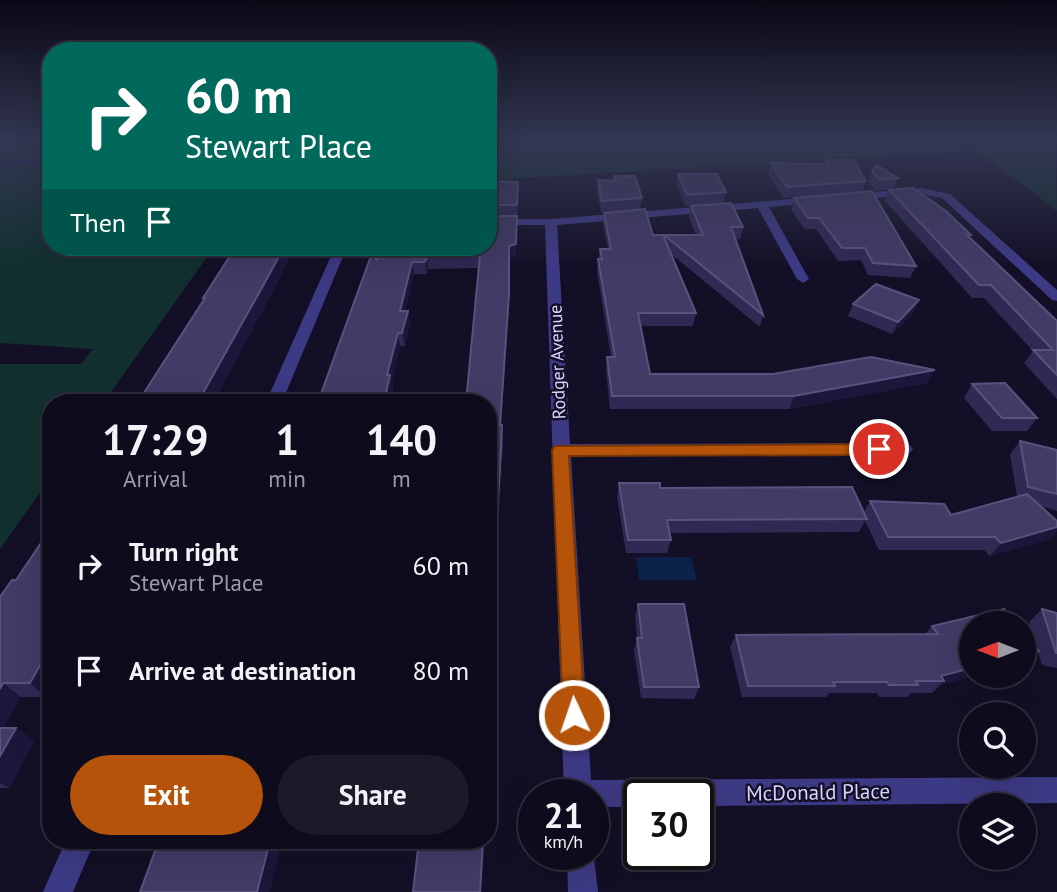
<!DOCTYPE html>
<html lang="en">
<head>
<meta charset="utf-8">
<style>
	:root { --surface:#0e0b1c; --page:#1c1929; --text:#f1f3f6; --muted:#9b9ba3; --line:#2e2b3b; --accent:#b45309 }
	body { margin:0; font-family:"PT Sans",sans-serif; background:var(--page); color:var(--text); height:100vh; display:flex; flex-direction:column; font-size:26px; white-space:nowrap }
	* { box-sizing:border-box; margin:0 }
	p { font-size:23px; color:var(--muted) }
	.icon { flex:none; width:38px; height:38px; fill:none; stroke:currentColor; stroke-width:2; stroke-linecap:round; stroke-linejoin:round }
	.map { position:relative; flex:1; overflow:hidden }
	.drawer { position:absolute; left:42px; top:394px; width:455px; height:455px; display:flex; flex-direction:column; background:var(--surface); border-radius:28px; box-shadow:0 7px 28px #0002,0 0 0 2px var(--line) }
	.drawer>* { flex:none }
	.guide { position:absolute; left:42px; top:42px; width:455px; height:214px; border-radius:28px; box-shadow:0 7px 28px #0002,0 0 0 2px var(--line); background:#00695c; color:#fff; overflow:hidden }
	.needle { width:46px; rotate:270deg }
	.buttons { position:absolute; left:959px; top:611px; display:grid; gap:14px }
	.buttons a { display:grid; place-items:center; width:77px; height:77px; border-radius:50%; background:var(--surface); box-shadow:0 7px 28px #0002,0 0 0 2px var(--line); font-size:35px }
	.speed { position:absolute; left:518px; top:779px; display:flex; gap:14px; font-size:35px; font-weight:700; text-align:center }
	.speed>* { display:grid; place-content:center; width:91px; height:91px; border-radius:50%; background:var(--surface); box-shadow:0 7px 28px #0002,0 0 0 2px var(--line); line-height:1 }
	.speed small { font-size:18px; font-weight:400 }
	.speed .limit { border:4px solid #111; border-radius:10px; background:#fff; color:#111 }
	.pin { position:absolute; display:grid; place-items:center; width:60px; height:60px; color:#fff; margin:-30px; border:4px solid #fff; border-radius:50%; box-shadow:0 2px 7px #0007 }
	.me { position:absolute; width:77px; margin:-38px; rotate:357deg; stroke-linejoin:round; filter:drop-shadow(0 0 5px #0008) }
	.turn { display:flex; align-items:center; gap:24px; height:147px; padding:0 28px; font-size:32px }
	.turn .icon { width:91px; height:91px; stroke-width:2.5 }
	.turn b { display:block; font-size:49px; line-height:60px }
	.then { display:flex; align-items:center; height:66px; padding:0 28px; background:#0003; gap:14px; font-size:26px }
	.eta { display:flex; justify-content:space-evenly; align-items:center; height:119px; text-align:center }
	.eta b { font-size:42px; font-weight:700; line-height:49px }
	.cta { display:flex; gap:14px; margin-top:auto; padding:14px 28px }
	.cta a { flex:1; height:80px; border-radius:42px; background:var(--accent); color:#fff; font-size:28px; font-weight:700; line-height:80px; text-align:center }
	.cta a+a { background:var(--page); color:var(--text) }
	ul { padding:0; list-style:none }
	li { display:flex; align-items:center; gap:21px; height:105px; padding:0 28px }
	li div { flex:1 }
	li b { display:block; font-size:26px }
	li em { font-style:normal }
	.map>svg:first-child { display:block }
</style>
</head>
<body>
<div class="map">
<svg width="1057" height="892" viewBox="0 0 1057 892">
	<rect width="100%" height="100%" fill="#130f26"/>
	<path fill="#12302f" d="M 0,142 L 51,142 L 51,247 L 214,247 L 104,402 L 51,402 L 51,477 L 0,549 L 0,364 L 81,364 L 93,349 L 0,343 Z
		M 488,142 L 1055,142 L 1057,211 L 977,150 L 488,180 Z"/>
	<path fill="#0c2248" d="M 636,557 L 691,557 L 697,580 L 639,580 Z"/>
	<g fill="none" stroke-linecap="round" stroke-linejoin="round">
		<path stroke="#0c2248" stroke-width="4.5" d="M 488,146 L 578,142
			M 0,163 L 51,161"/>
		<path fill="#3d3a85" fill-rule="evenodd" d="M 921,188 L 950,194 L 1057,290 L 1057,301 L 1052,300 L 942,198 L 921,194 L 851,200 L 846,197 L 851,194 Z
			M 816,197 L 821,200 L 820,202 L 769,207 L 809,279 L 803,283 L 797,279 L 758,208 L 557,225 L 570,444 L 904,443 L 910,445 L 913,449 L 910,453 L 904,455 L 571,456 L 591,780 L 1057,777 L 1057,803 L 698,806 L 698,794 L 639,794 L 639,807 L 593,807 L 593,794 L 564,794 L 545,225 L 488,225 L 488,219 L 551,219 Z
			M 335,247 L 347,247 L 282,402 L 266,402 Z
			M 66,840 L 95,840 L 73,892 L 43,892 Z
			M 593,849 L 598,892 L 568,892 L 567,854 L 593,854 Z"/>
	</g>
	<path fill="#312854" d="M 826,160 L 866,181 L 862,192 L 784,198 L 768,174 L 771,163 L 825,164 Z
		M 872,171 L 898,178 L 893,189 L 875,191 L 868,182 Z
		M 678,174 L 726,192 L 723,203 L 685,206 L 677,185 Z
		M 614,176 L 642,198 L 640,209 L 601,212 L 597,191 L 598,180 L 613,181 Z
		M 488,181 L 518,193 L 516,256 L 509,258 L 509,306 L 501,425 L 502,425 L 503,438 L 502,463 L 498,530 L 493,530 L 488,647 L 488,402 L 479,268 L 428,269 L 427,274 L 414,274 L 405,311 L 408,311 L 410,324 L 405,346 L 400,346 L 392,380 L 393,388 L 390,402 L 377,259 L 488,247 Z
		M 889,190 L 971,235 L 970,237 L 1057,321 L 1057,399 L 1024,363 L 1033,351 L 984,298 L 972,298 L 885,201 Z
		M 794,198 L 916,266 L 910,278 L 868,275 L 861,260 L 838,261 L 816,229 L 804,229 L 791,209 Z
		M 691,206 L 743,227 L 740,239 L 736,239 L 763,315 L 760,327 L 671,254 L 696,313 L 693,326 L 641,326 L 650,374 L 927,383 L 789,409 L 610,409 L 606,370 L 607,357 L 611,357 L 597,271 L 600,249 L 608,249 L 603,224 L 604,213 L 653,235 L 696,235 L 689,217 Z
		M 919,300 L 913,313 L 892,334 L 848,316 L 853,304 Z
		M 972,384 L 1037,418 L 1027,431 L 992,431 L 964,398 Z
		M 1020,441 L 1057,450 L 1057,511 L 1040,506 L 1057,521 L 1057,531 L 1050,539 L 990,556 L 984,550 L 879,550 L 865,521 L 859,532 L 669,533 L 671,540 L 667,553 L 626,553 L 617,497 L 619,483 L 864,512 L 870,501 L 951,515 L 1017,497 L 1010,454 Z
		M 16,580 L 46,697 L 21,697 L 3,728 L 16,728 L 34,741 L 9,788 L 0,788 L 0,597 Z
		M 638,604 L 699,687 L 694,699 L 641,698 L 634,650 L 637,638 L 635,616 Z
		M 1042,609 L 1057,613 L 1057,668 L 1042,665 L 1038,652 L 1024,663 L 1024,655 L 1037,648 L 1029,622 Z
		M 932,626 L 971,676 L 975,676 L 941,684 L 932,693 L 911,693 L 907,697 L 879,697 L 877,693 L 829,693 L 826,697 L 742,697 L 730,647 L 736,635 L 925,634 Z"/>
	<path fill="#1d163a" d="M 517,216 L 516,256 L 509,258 L 509,306 L 500,438 L 500,425 L 509,246 Z
		M 284,247 L 295,247 L 274,290 L 214,402 L 198,402 Z
		M 427,257 L 428,269 L 427,274 L 425,262 Z
		M 412,262 L 414,274 L 402,324 L 400,311 Z
		M 919,300 L 913,313 L 892,334 L 898,322 Z
		M 408,311 L 410,324 L 405,346 L 402,333 Z
		M 398,333 L 400,346 L 392,380 L 393,388 L 390,402 L 384,402 L 387,375 Z
		M 935,370 L 927,383 L 789,409 L 794,396 Z
		M 502,425 L 502,463 L 498,530 L 497,517 Z
		M 493,517 L 493,530 L 488,647 L 488,611 Z
		M 1057,527 L 1057,531 L 1050,539 L 990,556 L 1001,543 Z
		M 51,646 L 51,689 L 46,697 L 30,683 Z
		M 1039,651 L 1025,663 L 1024,663 L 1024,655 Z
		M 489,657 L 490,668 L 488,717 L 488,680 Z
		M 971,668 L 971,676 L 975,676 L 941,684 L 944,681 L 941,676 Z
		M 3,683 L 21,697 L 0,734 L 0,689 Z
		M 16,728 L 34,741 L 9,788 L 0,783 L 0,756 Z
		M 267,840 L 279,840 L 277,848 L 280,850 L 270,892 L 257,892 Z
		M 483,840 L 485,840 L 482,892 L 480,892 Z"/>
	<path fill="#433a66" stroke="#5a527e" stroke-width="2" d="M 826,160 L 854,160 L 866,181 L 787,187 L 771,163 L 829,164 Z
		M 877,165 L 898,178 L 880,180 L 872,171 Z
		M 678,174 L 717,174 L 726,192 L 687,195 Z
		M 614,176 L 635,176 L 642,198 L 602,201 L 598,180 L 615,181 Z
		M 488,181 L 518,182 L 517,205 L 488,205 Z
		M 913,188 L 946,211 L 971,235 L 967,235 L 1057,321 L 1057,375 L 1033,350 L 1053,350 L 991,285 L 979,285 L 889,190 Z
		M 872,191 L 916,266 L 873,263 L 865,248 L 842,248 L 819,218 L 808,218 L 794,198 Z
		M 731,203 L 743,227 L 731,227 L 763,315 L 664,235 L 703,235 L 691,206 Z
		M 645,209 L 653,235 L 663,235 L 696,313 L 638,313 L 650,374 L 773,374 L 871,357 L 935,370 L 794,396 L 612,396 L 607,357 L 615,357 L 598,259 L 602,259 L 600,249 L 611,249 L 604,213 Z
		M 488,216 L 517,216 L 516,244 L 509,246 L 509,294 L 500,425 L 502,425 L 501,450 L 497,517 L 493,517 L 488,611 L 488,402 L 466,402 L 480,255 L 427,257 L 425,262 L 412,262 L 400,311 L 408,311 L 402,333 L 398,333 L 387,375 L 390,375 L 384,402 L 318,402 L 372,253 L 377,259 L 378,247 L 488,247 Z
		M 231,247 L 284,247 L 269,275 L 198,402 L 138,402 L 205,298 L 203,298 L 235,248 L 230,248 Z
		M 876,284 L 919,300 L 898,322 L 853,304 Z
		M 1005,383 L 1037,418 L 1002,418 L 972,384 Z
		M 1020,441 L 1057,450 L 1057,494 L 1028,487 Z
		M 619,483 L 660,483 L 660,488 L 852,487 L 867,519 L 667,520 L 671,540 L 628,540 Z
		M 1027,494 L 1057,521 L 1057,527 L 1001,543 L 995,537 L 888,537 L 870,501 L 944,504 L 951,515 Z
		M 51,528 L 51,646 L 30,683 L 3,683 L 0,689 L 0,597 L 12,580 L 16,580 Z
		M 638,604 L 684,604 L 699,687 L 644,687 L 637,638 L 642,638 Z
		M 1004,609 L 1016,623 L 971,623 L 971,668 L 941,676 L 944,681 L 916,681 L 918,685 L 889,685 L 887,682 L 833,682 L 835,686 L 748,686 L 736,635 L 938,634 L 932,626 Z
		M 1042,609 L 1057,613 L 1057,653 L 1056,653 Z
		M 1024,633 L 1039,651 L 1024,655 Z
		M 0,728 L 16,728 L 0,756 Z
		M 159,840 L 270,841 L 257,892 L 140,892 Z
		M 419,840 L 483,840 L 480,892 L 413,892 Z"/>
	<linearGradient id="sky" x2="0" y2="1"><stop stop-color="#0a0815"/><stop offset="0.53" stop-color="#333752"/><stop offset="1" stop-color="#333752" stop-opacity="0"/></linearGradient>
	<rect width="1057" height="267" fill="url(#sky)"/>
	<path fill="#b45309" stroke="#753606" stroke-width="2" d="M 879,444 L 887,449 L 879,455 L 569,456 L 585,715 L 582,723 L 574,726 L 566,723 L 563,715 L 552,450 L 555,446 Z"/>
	<g text-anchor="middle" dominant-baseline="central" stroke-width="5" stroke-linejoin="round" paint-order="stroke">
		<g font-size="18" fill="#d9d4ff" stroke="#130f26">
			<text transform="translate(557 362) rotate(-92)">Rodger Avenue</text>
		</g>
		<g font-size="21" fill="#d9d4ff" stroke="#130f26">
			<text transform="translate(818 792) rotate(-1)">McDonald Place</text>
		</g>
	</g>
</svg>
<div class="buttons">
<a><svg class="needle" viewBox="-14 -14 28 28"><path d="M0-13l5 13h-10z" fill="#e53935"/><path d="M0 13l5-13h-10z" fill="#9b9ba3"/></svg></a>
<a><svg class="icon" aria-label="search" viewBox="0 0 24 24"><circle cx="10" cy="10" r="6"/><path d="M15 15l6 6"/></svg></a>
<a><svg class="icon" aria-label="layers" viewBox="0 0 24 24"><path d="M12 4l9 5-9 5-9-5zM3 14l9 5 9-5"/></svg></a>
</div>
<div class="speed"><div>21<small>km/h</small></div><div class="limit">30</div></div>
<div class="pin" style="left:879px;top:449px;background:#d93025"><svg class="icon" aria-label="arrive" viewBox="0 0 24 24"><path d="M6 21V4h12l-3 4 3 4H6"/></svg></div>
<svg class="me" style="left:574px;top:715px" viewBox="-20 -20 40 40"><circle r="17" fill="#b45309" stroke="#fff" stroke-width="3"/><path d="M0-11L8 9 0 5-8 9z" fill="#fff"/></svg>
<div class="guide">
<div class="turn"><svg class="icon" aria-label="right" viewBox="0 0 24 24"><path d="M7 20v-9h11M14 6l5 5-5 5"/></svg><div><b>60 m</b>Stewart Place</div></div>
<div class="then">Then<svg class="icon" aria-label="arrive" viewBox="0 0 24 24"><path d="M6 21V4h12l-3 4 3 4H6"/></svg></div>
</div>
<section class="drawer">
<div class="eta">
<div><b>17:29</b><p>Arrival</p></div>
<div><b>1</b><p>min</p></div>
<div><b>140</b><p>m</p></div>
</div>
<ul>
<li><svg class="icon" aria-label="right" viewBox="0 0 24 24"><path d="M7 20v-9h11M14 6l5 5-5 5"/></svg><div><b>Turn right</b><p>Stewart Place</p></div><em>60 m</em></li>
<li><svg class="icon" aria-label="arrive" viewBox="0 0 24 24"><path d="M6 21V4h12l-3 4 3 4H6"/></svg><div><b>Arrive at destination</b></div><em>80 m</em></li>
</ul>
<div class="cta"><a>Exit</a><a>Share</a></div>
</section>
</div>
</body>
</html>
